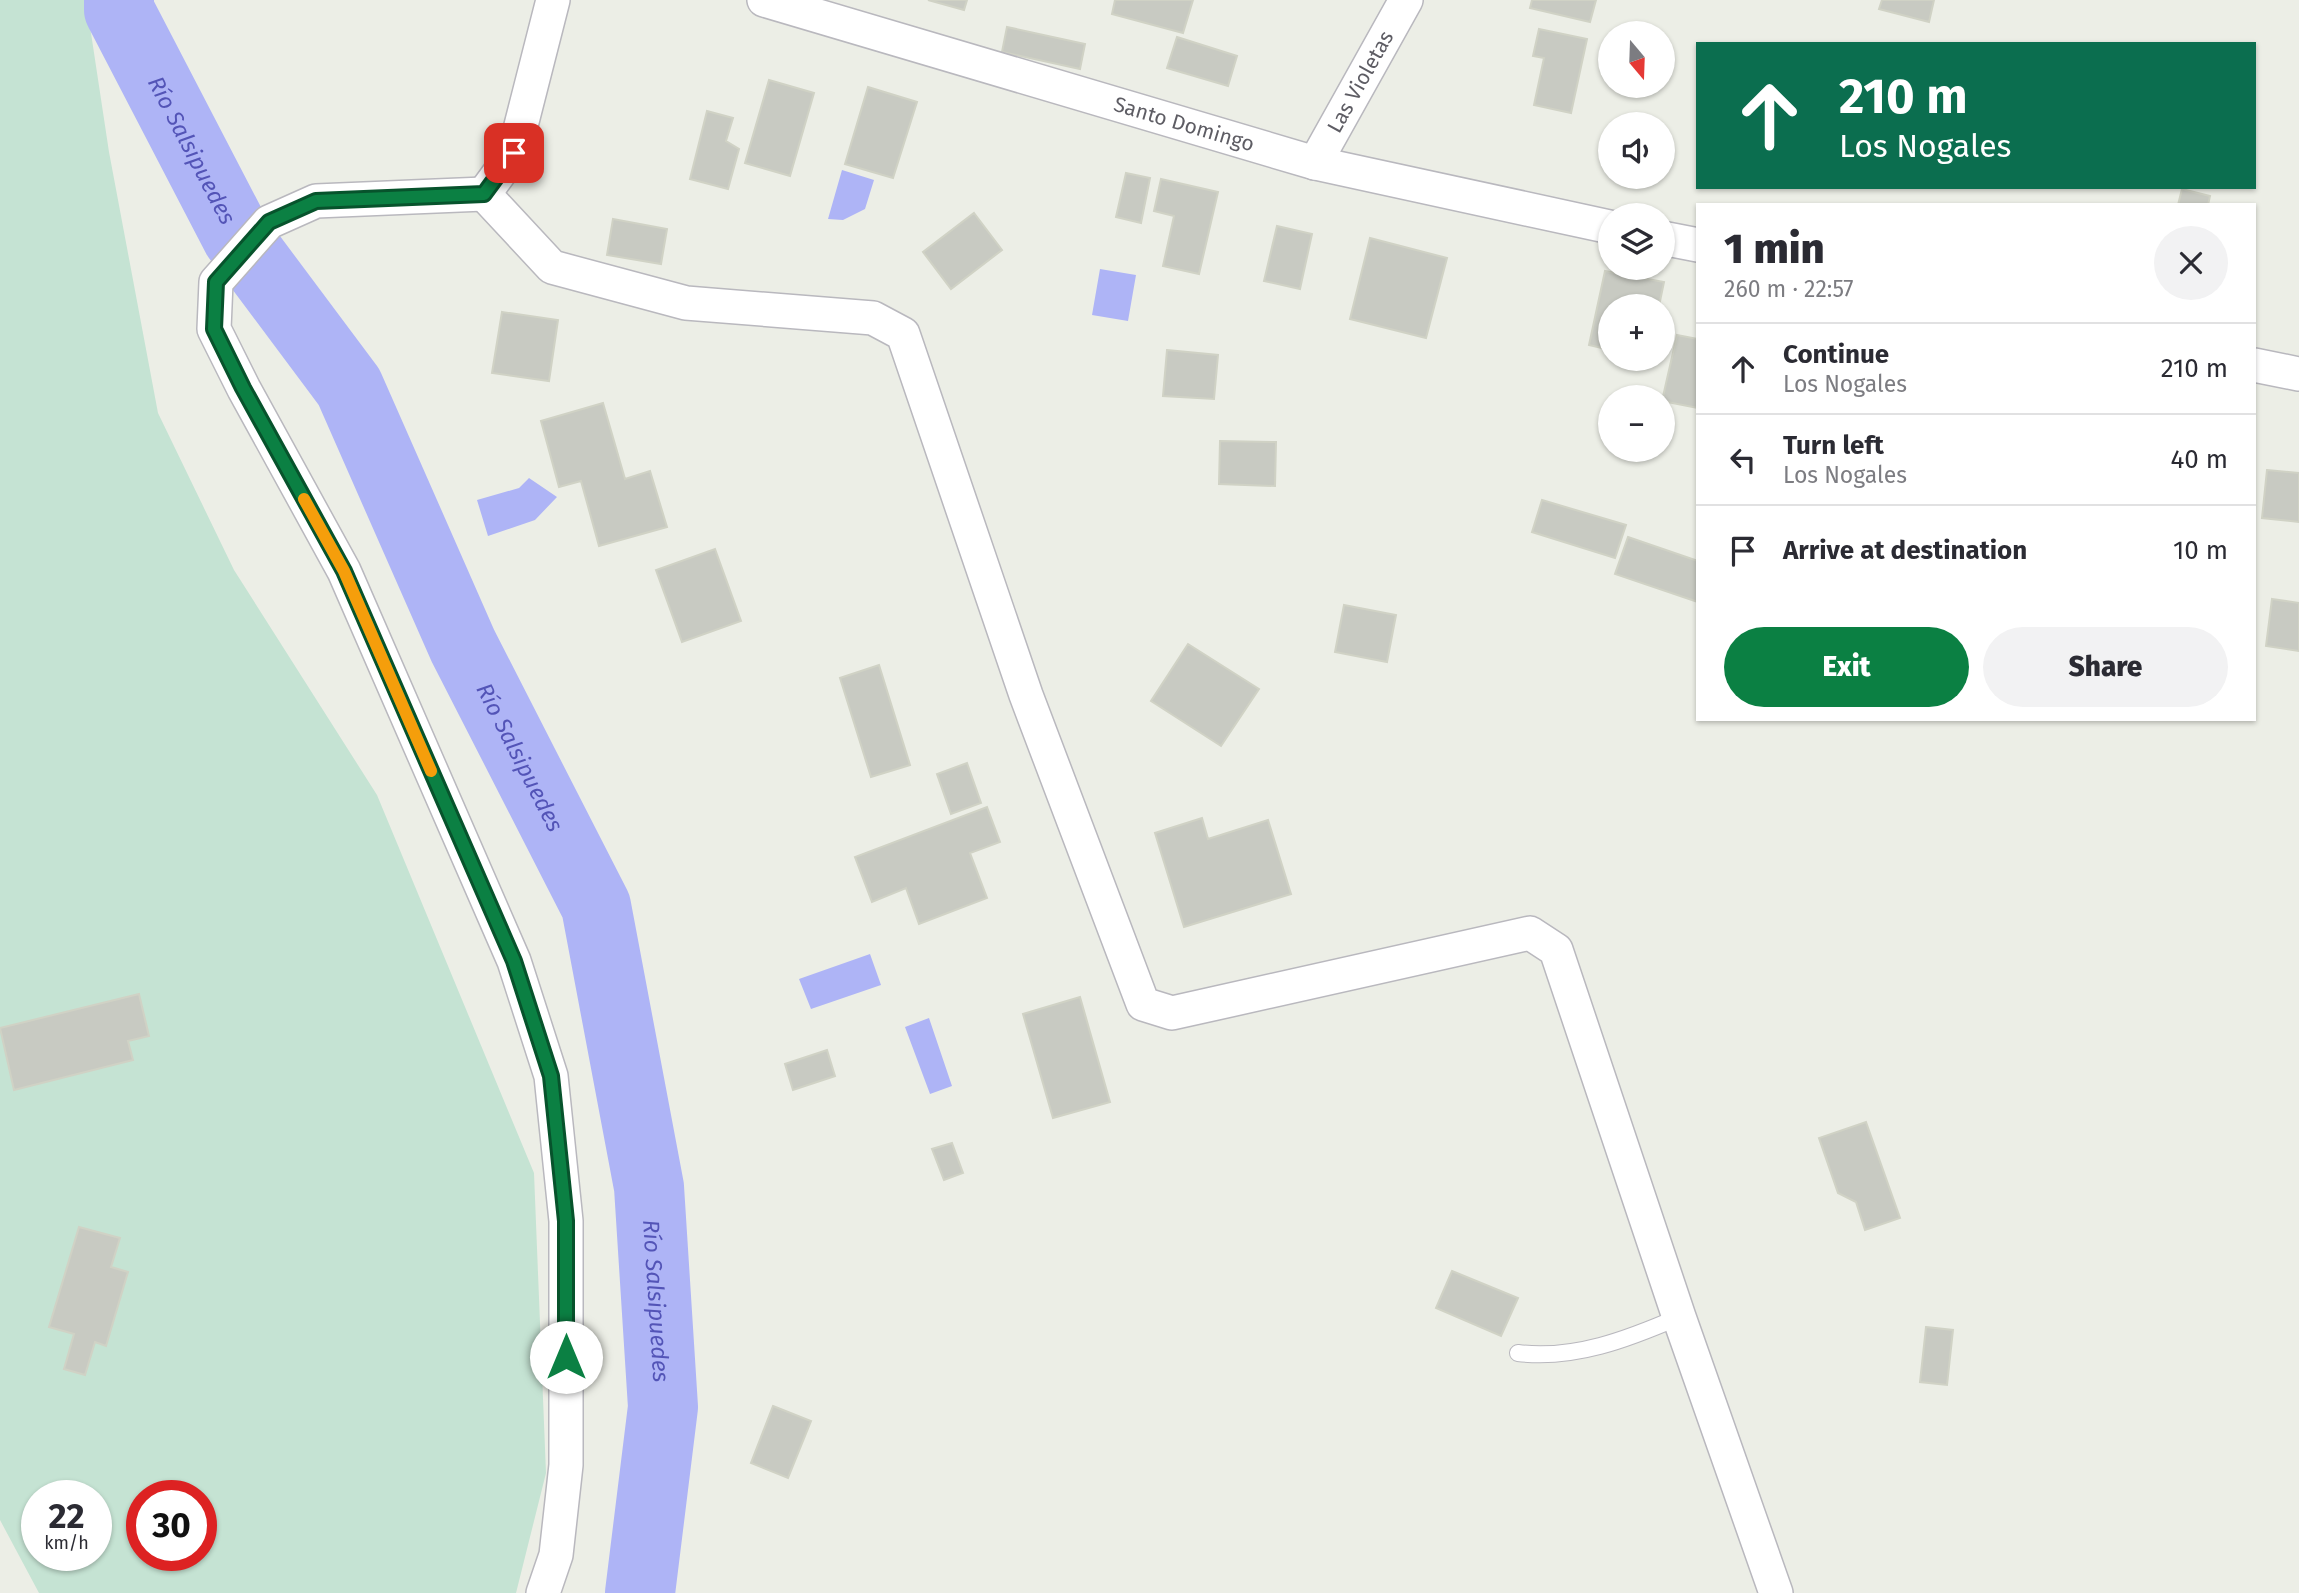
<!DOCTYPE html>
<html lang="en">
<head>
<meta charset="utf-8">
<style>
	:root { --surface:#fff; --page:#f2f2f3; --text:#2b2b33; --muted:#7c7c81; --line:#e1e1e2; --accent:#0b8043 }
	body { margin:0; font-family:"Fira Sans",sans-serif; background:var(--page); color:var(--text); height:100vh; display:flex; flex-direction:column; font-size:26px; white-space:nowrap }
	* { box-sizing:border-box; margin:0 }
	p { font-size:23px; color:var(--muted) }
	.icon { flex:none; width:38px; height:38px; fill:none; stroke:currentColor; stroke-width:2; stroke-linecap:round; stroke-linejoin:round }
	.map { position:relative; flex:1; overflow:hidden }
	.sheet { position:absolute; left:1696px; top:203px; width:560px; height:518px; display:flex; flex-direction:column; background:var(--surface); border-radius:0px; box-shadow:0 2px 5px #0004 }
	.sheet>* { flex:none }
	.top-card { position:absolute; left:1696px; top:42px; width:560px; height:147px; border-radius:0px; box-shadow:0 2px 5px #0004; background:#0b6e4f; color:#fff; overflow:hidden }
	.needle { width:46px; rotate:161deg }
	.tools { position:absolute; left:1598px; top:21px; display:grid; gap:14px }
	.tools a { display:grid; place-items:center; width:77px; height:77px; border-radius:50%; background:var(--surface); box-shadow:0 2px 5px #0004; font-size:35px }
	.speed { position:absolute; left:21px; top:1480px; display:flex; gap:14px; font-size:35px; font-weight:700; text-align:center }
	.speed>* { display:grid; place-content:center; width:91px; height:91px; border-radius:50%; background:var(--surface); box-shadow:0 2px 5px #0004; line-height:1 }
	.speed small { font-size:18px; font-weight:400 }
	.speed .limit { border:10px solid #d22; background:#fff; color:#111 }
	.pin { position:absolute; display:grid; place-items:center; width:60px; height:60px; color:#fff; margin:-30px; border-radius:14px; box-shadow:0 4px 10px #0006 }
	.me { position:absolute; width:77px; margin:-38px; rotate:0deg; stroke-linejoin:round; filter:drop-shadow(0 0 5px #0008) }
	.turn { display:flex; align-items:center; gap:24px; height:147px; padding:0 28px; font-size:32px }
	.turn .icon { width:91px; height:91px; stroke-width:2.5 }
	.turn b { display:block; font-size:49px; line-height:60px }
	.round { display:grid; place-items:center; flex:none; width:74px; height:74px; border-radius:37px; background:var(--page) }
	.overview { display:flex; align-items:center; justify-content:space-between; height:119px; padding:0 28px }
	h1 { font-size:42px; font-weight:800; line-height:52px }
	.cta { display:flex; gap:14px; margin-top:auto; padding:14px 28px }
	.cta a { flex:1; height:80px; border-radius:42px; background:var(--accent); color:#fff; font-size:28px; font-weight:800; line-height:80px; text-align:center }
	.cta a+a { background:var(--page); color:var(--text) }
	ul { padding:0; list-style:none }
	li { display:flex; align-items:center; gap:21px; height:91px; padding:0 28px; border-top:2px solid var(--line) }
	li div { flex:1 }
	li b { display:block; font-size:26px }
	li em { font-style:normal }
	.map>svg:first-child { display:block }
</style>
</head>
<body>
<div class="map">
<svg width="2299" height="1593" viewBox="0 0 2299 1593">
	<rect width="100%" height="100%" fill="#eceee6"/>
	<path fill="#c5e3d3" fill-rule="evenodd" d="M 0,0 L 86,0 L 109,152 L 158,413 L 234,570 L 377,795 L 534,1173 L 546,1473 L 516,1593 L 39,1593 L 0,1520 ZM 37,1496 L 96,1496 L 96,1556 L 37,1556 ZM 142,1496 L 201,1496 L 201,1556 L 142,1556 Z"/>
	<path fill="#aeb4f6" d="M 842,170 L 874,180 L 865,209 L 843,220 L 828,219 Z
		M 1100,269 L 1136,275 L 1128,321 L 1092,315 Z
		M 529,478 L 557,497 L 535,520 L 488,536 L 477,500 L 519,488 Z
		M 870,954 L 881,985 L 811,1009 L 799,979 Z
		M 929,1018 L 952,1086 L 930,1094 L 905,1027 Z"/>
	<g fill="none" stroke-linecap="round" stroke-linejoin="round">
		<path stroke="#aeb4f6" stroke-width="70" id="s1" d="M 119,0 L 119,10 L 237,237 L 349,387 L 463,646 L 596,906 L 649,1187 L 663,1407 L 640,1593"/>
	</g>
	<path fill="#c8cac2" stroke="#d0d2c5" stroke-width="2" d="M 928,0 L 967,0 L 964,10 Z
		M 1115,0 L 1193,0 L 1183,33 L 1112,14 Z
		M 1532,0 L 1596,0 L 1590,22 L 1530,8 Z
		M 1882,0 L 1934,0 L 1929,22 L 1879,9 Z
		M 1007,27 L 1085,44 L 1080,69 L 1002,52 Z
		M 1539,29 L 1587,39 L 1571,113 L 1534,105 L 1544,58 L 1533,56 Z
		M 1177,37 L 1237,56 L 1228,86 L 1167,68 Z
		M 769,80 L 814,93 L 790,176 L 745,163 Z
		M 868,87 L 917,102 L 893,178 L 845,164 Z
		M 707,111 L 733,118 L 726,141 L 739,149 L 728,189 L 690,179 Z
		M 1126,173 L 1150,178 L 1141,223 L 1116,217 Z
		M 1161,179 L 1218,192 L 1199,274 L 1163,266 L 1174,216 L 1154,211 Z
		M 2182,189 L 2210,196 L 2208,205 L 2178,205 Z
		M 974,213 L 1002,250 L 951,289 L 923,252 Z
		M 613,219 L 667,229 L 661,264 L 607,255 Z
		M 1277,226 L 1312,234 L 1300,289 L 1264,281 Z
		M 1370,238 L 1447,258 L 1426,338 L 1350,319 Z
		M 1605,271 L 1664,282 L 1659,306 L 1610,306 L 1610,350 L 1589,345 Z
		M 502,312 L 558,320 L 549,381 L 492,373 Z
		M 1677,335 L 1698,339 L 1698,408 L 1662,401 Z
		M 1167,350 L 1218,355 L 1214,399 L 1163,396 Z
		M 603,403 L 625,479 L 650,471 L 667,527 L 599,546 L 581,481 L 559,487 L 541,421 Z
		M 1220,441 L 1276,442 L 1275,486 L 1219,484 Z
		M 2267,470 L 2299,473 L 2299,522 L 2262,518 Z
		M 1542,500 L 1626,525 L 1615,558 L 1532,532 Z
		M 1628,537 L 1698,561 L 1698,602 L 1615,574 Z
		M 715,549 L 741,621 L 682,642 L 656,570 Z
		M 2272,599 L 2299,603 L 2299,651 L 2266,646 Z
		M 1344,605 L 1396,615 L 1387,662 L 1335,652 Z
		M 1188,644 L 1259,689 L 1221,746 L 1151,701 Z
		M 879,665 L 910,765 L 871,777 L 840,678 Z
		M 967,763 L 981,803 L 951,814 L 937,774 Z
		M 987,807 L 1000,842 L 970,853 L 987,898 L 919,924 L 906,888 L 872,902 L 855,857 Z
		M 1202,818 L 1208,839 L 1268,820 L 1291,894 L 1184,927 L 1155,833 Z
		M 139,994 L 149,1036 L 128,1041 L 133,1060 L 14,1090 L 0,1028 Z
		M 1080,997 L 1110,1102 L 1053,1118 L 1023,1014 Z
		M 827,1050 L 835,1076 L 793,1090 L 785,1064 Z
		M 1866,1122 L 1900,1218 L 1865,1230 L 1856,1202 L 1838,1193 L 1819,1138 Z
		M 952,1143 L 963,1173 L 944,1180 L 932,1149 Z
		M 79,1227 L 120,1238 L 111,1267 L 128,1272 L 106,1346 L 95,1342 L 85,1375 L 64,1369 L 74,1334 L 49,1327 Z
		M 1452,1271 L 1518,1298 L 1501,1336 L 1436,1308 Z
		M 1926,1327 L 1953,1330 L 1947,1385 L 1920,1382 Z
		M 773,1406 L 811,1421 L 788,1478 L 751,1463 Z"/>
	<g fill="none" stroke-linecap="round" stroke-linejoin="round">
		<g stroke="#b9b8be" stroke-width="18">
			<path id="lane" d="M 1518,1353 C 1574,1360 1628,1339 1679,1317"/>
		</g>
		<g stroke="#b9b8be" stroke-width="36">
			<g id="street">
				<path id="s2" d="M 764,0 L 1315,163 L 1610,227"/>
				<path id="s3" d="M 1315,163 L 1406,0"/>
				<path d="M 484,194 L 552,267 L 686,303 L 873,318 L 903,334 L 1026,695 L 1143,1004 L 1172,1013 L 1530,933 L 1556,950 L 1679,1317 L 1776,1593"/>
				<path d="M 484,194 L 316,201 L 269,222 L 216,282 L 214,329 L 244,389 L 344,571 L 514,961 L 551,1076 L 566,1221 L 566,1465 L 556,1555 L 543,1593"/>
				<path d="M 484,194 L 514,153 L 553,0"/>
				<path d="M 1662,238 L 1698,245"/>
				<path d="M 2254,365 L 2299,374"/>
			</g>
		</g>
		<use href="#lane" stroke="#fff" stroke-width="16"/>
		<use href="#street" stroke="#fff" stroke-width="33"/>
	</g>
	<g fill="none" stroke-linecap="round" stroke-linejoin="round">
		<g stroke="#07532c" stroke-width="18">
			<path id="route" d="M 514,153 L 484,194 L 316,201 L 269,222 L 216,282 L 214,329 L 243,388 L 344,571 L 514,961 L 551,1076 L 566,1221 L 566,1357"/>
		</g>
		<use href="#route" stroke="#0b8043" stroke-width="12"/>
		<path stroke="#f59e0b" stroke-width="12" d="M 304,499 L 344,571 L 431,771"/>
	</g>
	<g text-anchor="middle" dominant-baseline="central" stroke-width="5" stroke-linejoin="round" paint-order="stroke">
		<g font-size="21" fill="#5e5d64" stroke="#fff">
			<text stroke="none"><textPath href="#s3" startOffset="93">Las Violetas</textPath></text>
			<text stroke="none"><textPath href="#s2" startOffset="438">Santo Domingo</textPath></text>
		</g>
		<g font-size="23" font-style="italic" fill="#5354b7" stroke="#fff">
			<text stroke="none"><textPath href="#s1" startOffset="168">Río Salsipuedes</textPath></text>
			<text stroke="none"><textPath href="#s1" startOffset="861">Río Salsipuedes</textPath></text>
			<text stroke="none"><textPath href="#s1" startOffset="1428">Río Salsipuedes</textPath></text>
		</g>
	</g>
</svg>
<div class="tools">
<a><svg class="needle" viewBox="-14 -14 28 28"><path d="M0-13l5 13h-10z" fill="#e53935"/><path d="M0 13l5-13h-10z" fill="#7c7c81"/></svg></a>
<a><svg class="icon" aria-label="sound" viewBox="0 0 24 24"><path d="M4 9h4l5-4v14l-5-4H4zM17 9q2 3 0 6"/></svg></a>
<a><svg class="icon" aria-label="layers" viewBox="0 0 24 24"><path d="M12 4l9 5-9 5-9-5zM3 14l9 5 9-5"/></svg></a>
<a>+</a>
<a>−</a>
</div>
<div class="speed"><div>22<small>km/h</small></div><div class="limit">30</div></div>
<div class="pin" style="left:514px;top:153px;background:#d93025"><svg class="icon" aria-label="arrive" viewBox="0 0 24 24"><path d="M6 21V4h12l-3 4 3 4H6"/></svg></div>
<svg class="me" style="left:566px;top:1357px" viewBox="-20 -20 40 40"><circle r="19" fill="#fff"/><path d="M0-13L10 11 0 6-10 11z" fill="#0b8043"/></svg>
<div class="top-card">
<div class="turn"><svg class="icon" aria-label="ahead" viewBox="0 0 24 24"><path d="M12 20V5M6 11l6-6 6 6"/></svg><div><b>210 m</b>Los Nogales</div></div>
</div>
<section class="sheet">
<div class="overview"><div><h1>1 min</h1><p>260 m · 22:57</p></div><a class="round"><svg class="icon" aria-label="close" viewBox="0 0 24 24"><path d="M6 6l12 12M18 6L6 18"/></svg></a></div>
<ul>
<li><svg class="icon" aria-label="ahead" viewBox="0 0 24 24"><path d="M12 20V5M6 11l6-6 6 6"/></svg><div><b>Continue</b><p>Los Nogales</p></div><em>210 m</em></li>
<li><svg class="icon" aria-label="left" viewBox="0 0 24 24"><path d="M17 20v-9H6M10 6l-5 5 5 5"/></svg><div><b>Turn left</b><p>Los Nogales</p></div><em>40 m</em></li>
<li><svg class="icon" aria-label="arrive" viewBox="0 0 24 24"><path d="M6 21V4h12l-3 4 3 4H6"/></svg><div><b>Arrive at destination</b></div><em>10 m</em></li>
</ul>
<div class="cta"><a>Exit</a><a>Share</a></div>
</section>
</div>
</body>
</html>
